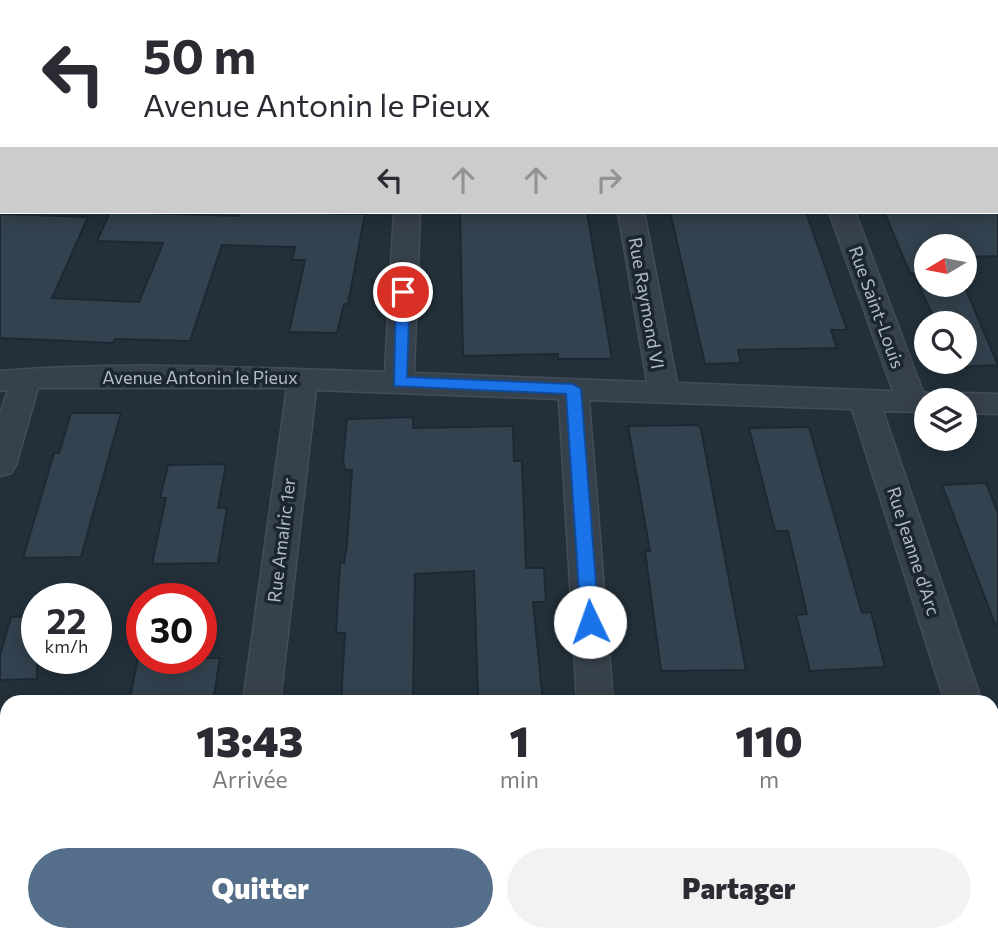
<!DOCTYPE html>
<html lang="fr">
<head>
<meta charset="utf-8">
<style>
	:root { --surface:#fff; --page:#f2f2f3; --text:#2b2b33; --muted:#7c7c81; --accent:#556e8a }
	body { margin:0; font-family:Commissioner,sans-serif; background:var(--page); color:var(--text); height:100vh; display:flex; flex-direction:column; font-size:26px; white-space:nowrap }
	* { box-sizing:border-box; margin:0 }
	p { font-size:23px; color:var(--muted) }
	.icon { flex:none; width:38px; height:38px; fill:none; stroke:currentColor; stroke-width:2; stroke-linecap:round; stroke-linejoin:round }
	.map { position:relative; flex:1; overflow:hidden }
	.details { position:absolute; left:0px; top:695px; width:999px; height:247px; display:flex; flex-direction:column; background:var(--surface); border-radius:21px 21px 0 0; box-shadow:0 4px 18px #0003 }
	.details>* { flex:none }
	.guide { position:absolute; left:0px; top:0px; width:999px; height:214px; box-shadow:0 4px 18px #0003; background:#fff; color:var(--text); overflow:hidden }
	.needle { width:46px; rotate:260deg }
	.fabs { position:absolute; left:914px; top:234px; display:grid; gap:14px }
	.fabs a { display:grid; place-items:center; width:63px; height:63px; border-radius:50%; background:var(--surface); box-shadow:0 4px 18px #0003; font-size:35px }
	.speed { position:absolute; left:21px; top:583px; display:flex; gap:14px; font-size:35px; font-weight:700; text-align:center }
	.speed>* { display:grid; place-content:center; width:91px; height:91px; border-radius:50%; background:var(--surface); box-shadow:0 4px 18px #0003; line-height:1 }
	.speed small { font-size:18px; font-weight:400 }
	.speed .limit { border:10px solid #d22; background:#fff; color:#111 }
	.pin { position:absolute; display:grid; place-items:center; width:60px; height:60px; color:#fff; margin:-30px; border:4px solid #fff; border-radius:50%; box-shadow:0 2px 7px #0007 }
	.me { position:absolute; width:77px; margin:-38px; rotate:357deg; stroke-linejoin:round; filter:drop-shadow(0 0 5px #0008) }
	.turn { display:flex; align-items:center; gap:24px; height:147px; padding:0 28px; font-size:32px }
	.turn .icon { width:91px; height:91px; stroke-width:2.5 }
	.turn b { display:block; font-size:49px; line-height:60px }
	.lanes { display:flex; align-items:center; height:66px; padding:0 28px; background:#0003; justify-content:center; gap:35px; direction:ltr }
	.lanes .off { opacity:.35 }
	.eta { display:flex; justify-content:space-evenly; align-items:center; height:119px; text-align:center }
	.eta b { font-size:42px; font-weight:800; line-height:49px }
	.cta { display:flex; gap:14px; margin-top:auto; padding:14px 28px }
	.cta a { flex:1; height:80px; border-radius:42px; background:var(--accent); color:#fff; font-size:28px; font-weight:800; line-height:80px; text-align:center }
	.cta a+a { background:var(--page); color:var(--text) }
	.map>svg:first-child { display:block }
</style>
</head>
<body>
<div class="map">
<svg width="998" height="940" viewBox="0 0 998 940">
	<rect width="100%" height="100%" fill="#23303a"/>
	<path fill="#32424e" stroke="#1e2832" stroke-width="2" d="M 110,212 L 238,216 L 239,212 L 365,214 L 348,304 L 344,304 L 337,333 L 289,332 L 305,260 L 292,260 L 295,247 L 222,245 L 190,341 L 115,339 L 113,343 L 0,338 L 0,214 L 88,217 L 52,298 L 139,302 L 163,243 L 97,241 Z
		M 460,212 L 587,212 L 612,359 L 558,359 L 558,354 L 463,356 Z
		M 670,212 L 806,212 L 847,330 L 831,330 L 837,348 L 738,350 L 741,363 L 705,364 Z
		M 884,212 L 998,212 L 998,256 L 964,257 L 964,247 L 926,247 L 926,285 L 964,285 L 998,365 L 958,367 L 956,362 L 964,362 L 964,324 L 937,324 L 913,273 L 910,273 Z
		M 71,413 L 121,413 L 81,557 L 23,558 L 54,453 L 59,453 Z
		M 413,417 L 413,428 L 513,426 L 514,461 L 522,461 L 526,568 L 544,568 L 546,602 L 533,602 L 543,702 L 478,702 L 474,571 L 415,574 L 413,702 L 341,702 L 345,633 L 336,633 L 340,563 L 344,563 L 347,545 L 352,470 L 345,470 L 343,460 L 347,419 Z
		M 698,425 L 701,429 L 746,670 L 661,671 L 645,551 L 650,551 L 628,426 Z
		M 809,427 L 862,613 L 871,612 L 885,667 L 810,671 L 796,615 L 807,614 L 788,531 L 775,531 L 749,428 Z
		M 226,464 L 218,508 L 227,508 L 218,563 L 152,564 L 166,498 L 160,498 L 168,465 Z
		M 986,483 L 998,513 L 998,624 L 995,624 L 942,485 Z
		M 37,616 L 37,679 L 0,680 L 0,655 L 11,617 Z
		M 138,658 L 220,658 L 213,702 L 129,702 Z"/>
	<g fill="none" stroke-linecap="round" stroke-linejoin="round">
		<g stroke="#434d57" stroke-width="3">
			<path id="street" d="M 36,0 L 56,0 L 35,2 Z
				M 213,0 L 233,0 L 233,2 L 213,2 Z
				M 401,0 L 421,0 L 421,2 L 401,2 Z
				M 428,0 L 456,0 L 457,2 L 429,2 Z
				M 2,90 L 2,107 L 0,108 L 0,91 Z
				M 0,177 L 2,177 L 2,191 L 0,191 Z
				M 394,212 L 420,212 L 414,373 L 647,382 L 618,212 L 644,212 L 677,383 L 893,391 L 829,212 L 855,212 L 923,392 L 937,395 L 940,401 L 926,401 L 926,412 L 883,411 L 982,702 L 945,702 L 852,409 L 589,400 L 613,702 L 577,702 L 559,399 L 316,390 L 280,702 L 243,702 L 287,388 L 38,388 L 16,465 L 11,473 L 0,476 L 0,414 L 8,390 L 0,391 L 0,371 C 127,361 257,368 385,372 Z
				M 964,393 L 998,394 L 998,414 L 964,413 L 964,401 L 950,401 L 953,396 Z
				M 992,769 L 998,771 L 998,821 L 992,819 Z"/>
		</g>
		<path stroke="#3e5453" stroke-width="3.5" stroke-dasharray="3.5 3.5" stroke-linecap="butt" d="M 802,0 L 804,2"/>
		<use href="#street" fill="#37414b" fill-rule="evenodd"/>
	</g>
	<path fill="#1a73e8" stroke="#114b97" stroke-width="2" d="M 403,287 L 410,292 L 407,377 L 573,384 L 581,389 L 599,622 L 596,627 L 583,627 L 581,622 L 566,394 L 394,386 L 396,292 Z"/>
	<g text-anchor="middle" dominant-baseline="central" stroke-width="7" stroke-linejoin="round" paint-order="stroke">
		<g font-size="18" fill="#b2bcc6" stroke="#1c262f">
			<text transform="translate(647 303) rotate(80)">Rue Raymond VI</text>
			<text transform="translate(877 307) rotate(70)">Rue Saint-Louis</text>
			<text x="200" y="377">Avenue Antonin le Pieux</text>
			<text transform="translate(281 540) rotate(-83)">Rue Amalric 1er</text>
			<text transform="translate(914 551) rotate(72)">Rue Jeanne d'Arc</text>
		</g>
	</g>
</svg>
<div class="fabs">
<a><svg class="needle" viewBox="-14 -14 28 28"><path d="M0-13l5 13h-10z" fill="#e53935"/><path d="M0 13l5-13h-10z" fill="#7c7c81"/></svg></a>
<a><svg class="icon" aria-label="search" viewBox="0 0 24 24"><circle cx="10" cy="10" r="6"/><path d="M15 15l6 6"/></svg></a>
<a><svg class="icon" aria-label="layers" viewBox="0 0 24 24"><path d="M12 4l9 5-9 5-9-5zM3 14l9 5 9-5"/></svg></a>
</div>
<div class="speed"><div>22<small>km/h</small></div><div class="limit">30</div></div>
<div class="pin" style="left:403px;top:292px;background:#d93025"><svg class="icon" aria-label="arrive" viewBox="0 0 24 24"><path d="M6 21V4h12l-3 4 3 4H6"/></svg></div>
<svg class="me" style="left:590px;top:622px" viewBox="-20 -20 40 40"><circle r="19" fill="#fff"/><path d="M0-13L10 11 0 6-10 11z" fill="#1a73e8"/></svg>
<div class="guide">
<div class="turn"><svg class="icon" aria-label="left" viewBox="0 0 24 24"><path d="M17 20v-9H6M10 6l-5 5 5 5"/></svg><div><b>50 m</b>Avenue Antonin le Pieux</div></div>
<div class="lanes"><svg class="icon" aria-label="left" viewBox="0 0 24 24"><path d="M17 20v-9H6M10 6l-5 5 5 5"/></svg><svg class="icon off" aria-label="ahead" viewBox="0 0 24 24"><path d="M12 20V5M6 11l6-6 6 6"/></svg><svg class="icon off" aria-label="ahead" viewBox="0 0 24 24"><path d="M12 20V5M6 11l6-6 6 6"/></svg><svg class="icon off" aria-label="right" viewBox="0 0 24 24"><path d="M7 20v-9h11M14 6l5 5-5 5"/></svg></div>
</div>
<section class="details">
<div class="eta">
<div><b>13:43</b><p>Arrivée</p></div>
<div><b>1</b><p>min</p></div>
<div><b>110</b><p>m</p></div>
</div>
<div class="cta"><a>Quitter</a><a>Partager</a></div>
</section>
</div>
</body>
</html>
